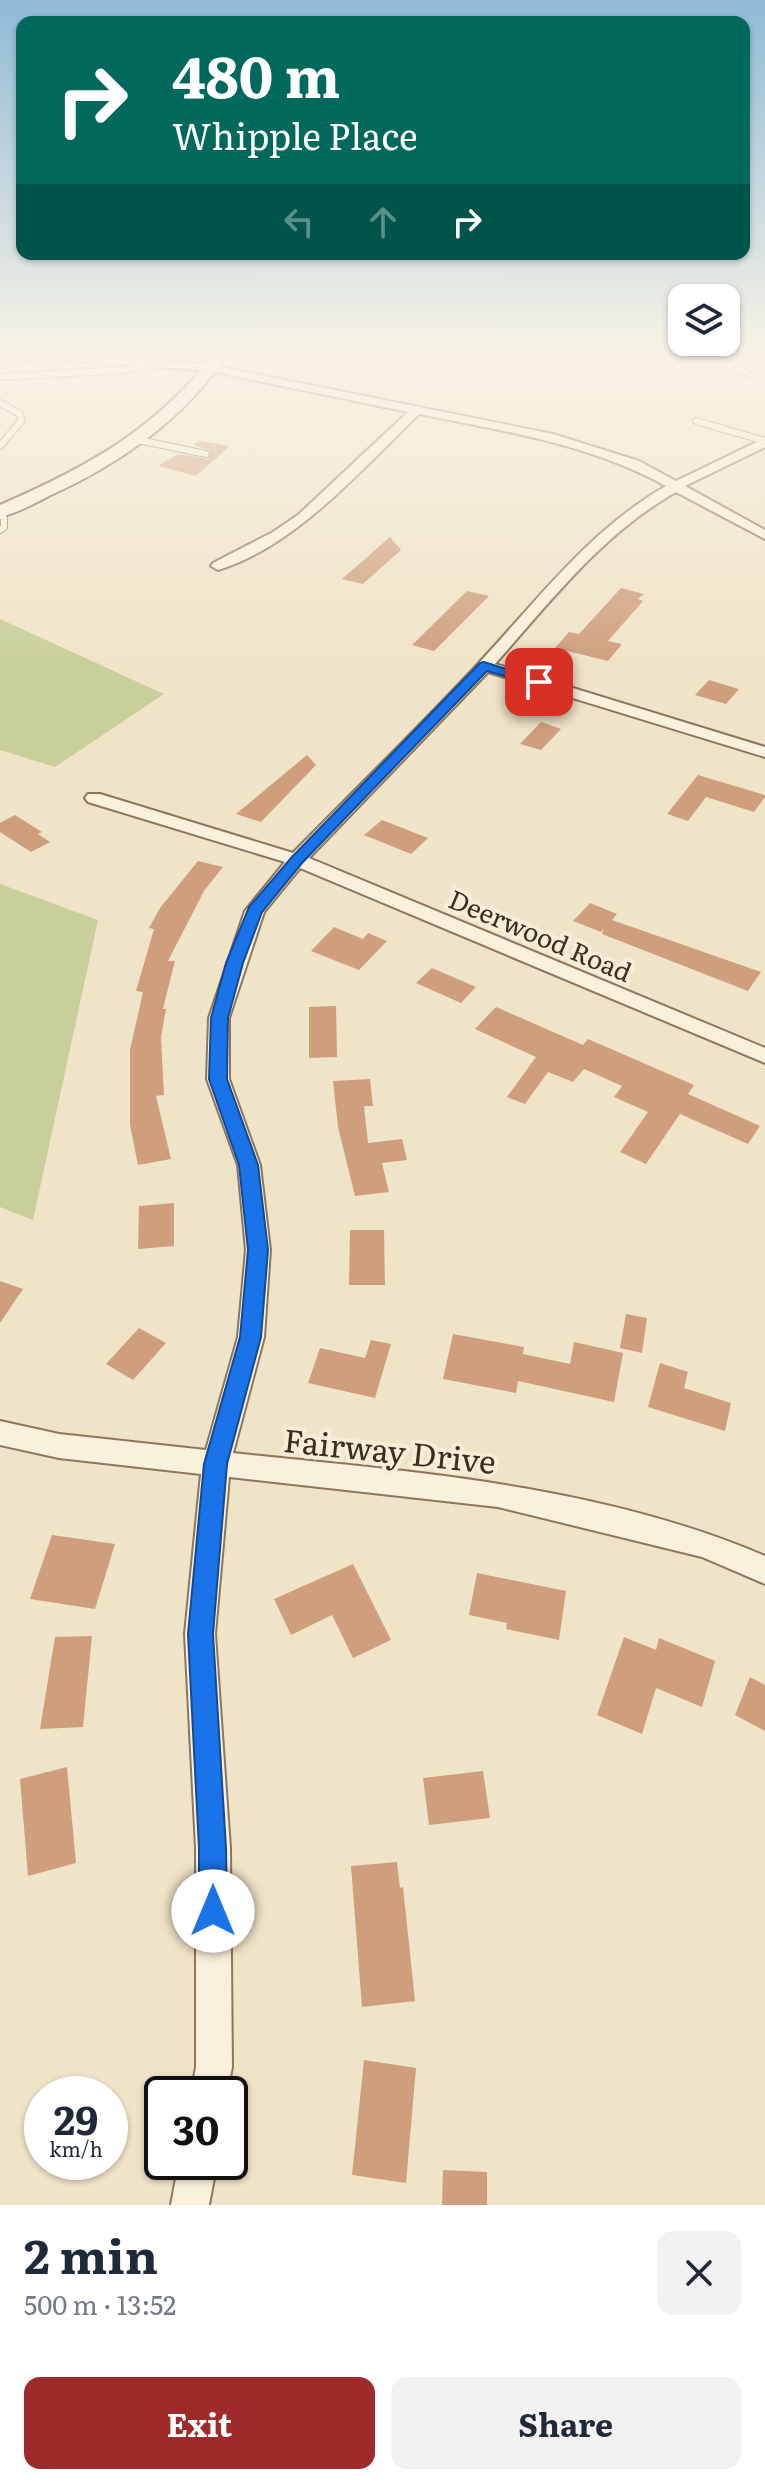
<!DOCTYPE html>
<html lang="en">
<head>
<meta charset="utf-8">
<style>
	:root { --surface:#fff; --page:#f2f2f3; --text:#1f2937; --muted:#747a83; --accent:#9e2a2b }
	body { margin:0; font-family:Literata,serif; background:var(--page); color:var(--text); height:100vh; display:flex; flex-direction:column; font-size:30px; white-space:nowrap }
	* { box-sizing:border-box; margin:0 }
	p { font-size:26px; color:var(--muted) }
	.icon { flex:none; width:44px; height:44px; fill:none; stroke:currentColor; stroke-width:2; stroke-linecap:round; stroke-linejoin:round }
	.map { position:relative; height:2205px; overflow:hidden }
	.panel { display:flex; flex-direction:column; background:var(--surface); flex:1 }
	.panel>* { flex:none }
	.hud { position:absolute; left:16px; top:16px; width:734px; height:244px; border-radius:16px; box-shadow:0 2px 6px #0004; background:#00695c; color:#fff; overflow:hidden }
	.controls { position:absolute; left:668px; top:284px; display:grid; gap:16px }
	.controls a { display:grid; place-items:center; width:72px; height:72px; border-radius:16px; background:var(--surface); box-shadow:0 2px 6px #0004; font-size:40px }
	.speed { position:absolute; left:24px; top:2076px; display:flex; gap:16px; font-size:40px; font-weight:700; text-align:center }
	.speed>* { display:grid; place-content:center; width:104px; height:104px; border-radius:50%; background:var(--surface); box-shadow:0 2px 6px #0004; line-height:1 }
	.speed small { font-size:20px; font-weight:400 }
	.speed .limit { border:4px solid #111; border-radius:12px; background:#fff; color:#111 }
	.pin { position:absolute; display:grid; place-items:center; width:68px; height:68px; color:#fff; margin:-34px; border-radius:16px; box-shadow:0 4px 12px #0006 }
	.me { position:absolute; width:88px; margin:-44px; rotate:0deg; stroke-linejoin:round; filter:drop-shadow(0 0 6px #0008) }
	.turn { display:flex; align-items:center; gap:28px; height:168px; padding:0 24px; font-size:36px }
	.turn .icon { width:104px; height:104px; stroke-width:2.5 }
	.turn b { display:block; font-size:56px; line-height:68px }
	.lanes { display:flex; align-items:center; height:76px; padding:0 24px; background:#0003; justify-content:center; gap:40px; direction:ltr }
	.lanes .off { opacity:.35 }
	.round { display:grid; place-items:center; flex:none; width:84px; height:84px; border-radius:16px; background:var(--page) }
	.overview { display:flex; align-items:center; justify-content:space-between; height:136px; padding:0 24px }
	h1 { font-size:48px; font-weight:700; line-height:60px }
	.button { display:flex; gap:16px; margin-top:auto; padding:16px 24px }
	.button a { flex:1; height:92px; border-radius:16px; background:var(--accent); color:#fff; font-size:32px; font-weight:700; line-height:92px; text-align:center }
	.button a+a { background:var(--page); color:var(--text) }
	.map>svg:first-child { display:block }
</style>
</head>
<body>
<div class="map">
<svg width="765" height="2205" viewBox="0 0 765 2205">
	<rect width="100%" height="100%" fill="#f0e4c8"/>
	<path fill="#c9cf9b" d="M 0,619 L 164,694 L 55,767 L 0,750 Z
		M 0,884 L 98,920 L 33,1220 L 0,1207 Z"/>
	<path fill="#cf9f7d" d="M 200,441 L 230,446 L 196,476 L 158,466 L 178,454 L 209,459 L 210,450 L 193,445 Z
		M 390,537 L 401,550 L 363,584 L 342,579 Z
		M 621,588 L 644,594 L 638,599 L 643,601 L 608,641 L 622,644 L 608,661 L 555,648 L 569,632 L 579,634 Z
		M 467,591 L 489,596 L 434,651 L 412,645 Z
		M 709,680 L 739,689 L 726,704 L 695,695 Z
		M 541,722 L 561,729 L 541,750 L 520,744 Z
		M 307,755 L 316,765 L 261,822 L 236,814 Z
		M 698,775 L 765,795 L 765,797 L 754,812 L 706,797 L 688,821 L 667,814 Z
		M 15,815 L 42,832 L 38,834 L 50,842 L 31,852 L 0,832 L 0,823 Z
		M 382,820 L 428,838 L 411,854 L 364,835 Z
		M 198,861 L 223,867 L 204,891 L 168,961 L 175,961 L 163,1009 L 166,1009 L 161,1037 L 164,1095 L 156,1096 L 171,1159 L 138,1165 L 130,1125 L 130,1050 L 143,992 L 136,991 L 154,929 L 149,928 L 160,908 Z
		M 590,903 L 617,914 L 612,920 L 761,972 L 748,991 L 602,934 L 604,929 L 601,932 L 573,921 Z
		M 334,927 L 363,939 L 368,933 L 387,941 L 359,970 L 311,951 Z
		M 432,968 L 476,987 L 461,1003 L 416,983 Z
		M 336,1006 L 337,1057 L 309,1058 L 309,1007 Z
		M 496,1007 L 583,1045 L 588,1039 L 694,1085 L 688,1094 L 760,1126 L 748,1144 L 680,1114 L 646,1164 L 620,1152 L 648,1112 L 614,1097 L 622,1086 L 584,1069 L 573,1082 L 548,1072 L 525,1104 L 507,1097 L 536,1057 L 475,1029 Z
		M 370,1079 L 373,1106 L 364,1106 L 368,1143 L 402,1139 L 407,1160 L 382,1163 L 389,1192 L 355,1196 L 338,1127 L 333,1081 Z
		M 174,1203 L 174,1246 L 138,1249 L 139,1206 Z
		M 350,1230 L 384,1230 L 385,1285 L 349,1285 Z
		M 0,1281 L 23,1289 L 0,1323 Z
		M 626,1314 L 647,1318 L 642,1353 L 620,1348 Z
		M 139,1328 L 166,1343 L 133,1380 L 106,1364 Z
		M 453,1334 L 524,1347 L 523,1354 L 570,1364 L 574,1342 L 623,1353 L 614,1402 L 518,1381 L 516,1393 L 443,1379 Z
		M 371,1340 L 391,1344 L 375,1398 L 308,1383 L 320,1348 L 365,1358 Z
		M 660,1363 L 688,1372 L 684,1388 L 731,1403 L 725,1431 L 648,1407 Z
		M 52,1535 L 115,1544 L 95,1609 L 30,1599 Z
		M 353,1564 L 391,1640 L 353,1658 L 332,1615 L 291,1635 L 274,1599 Z
		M 477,1573 L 566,1591 L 559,1640 L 506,1629 L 507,1623 L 469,1615 Z
		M 92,1636 L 83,1727 L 40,1729 L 55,1637 Z
		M 624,1637 L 656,1650 L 659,1638 L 715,1661 L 702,1707 L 656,1688 L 642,1734 L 597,1715 Z
		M 750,1677 L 765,1685 L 765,1731 L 735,1715 Z
		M 67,1767 L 76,1863 L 28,1876 L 20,1779 Z
		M 483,1771 L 490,1818 L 429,1825 L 423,1778 Z
		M 397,1862 L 400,1888 L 403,1887 L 415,2001 L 362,2007 L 351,1866 Z
		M 364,2060 L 416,2068 L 406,2183 L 352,2175 Z
		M 443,2170 L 487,2172 L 487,2205 L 442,2205 Z"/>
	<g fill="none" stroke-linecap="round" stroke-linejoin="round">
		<g stroke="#8d765c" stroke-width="8">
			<path id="lane" d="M 749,374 L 739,368 L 758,355
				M 0,377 L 125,370 L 166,363
				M 0,403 L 20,414 L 21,421 L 0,446
				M 696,421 L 765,441
				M 138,440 L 206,454
				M 0,515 L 4,518 L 4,527 L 0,530"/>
		</g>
		<g stroke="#8d765c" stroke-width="4">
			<path id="street" d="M 0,355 L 80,355 L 210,365 L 553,434 L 639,461 L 676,481 L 765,438 L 765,447 L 685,486 L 765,530 L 765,539 L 676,492 C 602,534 551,601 495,664 L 765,747 L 765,757 L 488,672 L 309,858 L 765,1048 L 765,1063 L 300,868 L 264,912 L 229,1018 L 229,1079 L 260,1165 L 270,1250 L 264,1337 L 233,1453 C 412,1472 597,1484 765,1556 L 765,1584 L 702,1557 L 498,1507 L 229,1477 L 215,1634 L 230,1848 L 232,2067 L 227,2094 L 191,2094 L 196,2067 L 196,1848 L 185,1634 L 201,1474 L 59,1458 L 0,1445 L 0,1421 L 59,1434 L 206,1450 L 238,1337 L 246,1250 L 238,1165 L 207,1079 L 209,1018 L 245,911 L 285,862 L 88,802 L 85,798 L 88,794 L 100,794 L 293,853 C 355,790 417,729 477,665 C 537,601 589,530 666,486 C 590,444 504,431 419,414 C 363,468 295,547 218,570 L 211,566 L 213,563 L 273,532 L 298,515 L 408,412 L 210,371 L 50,359 L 0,361 Z
				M 179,2162 L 217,2162 L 209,2205 L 171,2205 Z"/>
		</g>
		<g stroke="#6f573f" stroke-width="4">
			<path id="secondary" d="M 212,355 L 227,355 C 182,420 123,462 51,495 C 35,503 18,513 0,517 L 0,505 C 83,469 158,429 212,355 Z"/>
		</g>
		<use href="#lane" stroke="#faf1dc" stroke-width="6"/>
		<use href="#street" fill="#faf1dc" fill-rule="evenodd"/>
		<use href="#secondary" fill="#faf1dc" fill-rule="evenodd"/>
	</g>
	<linearGradient id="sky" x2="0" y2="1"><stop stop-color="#8fbad6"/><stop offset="0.53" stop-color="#f8f3e6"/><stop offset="1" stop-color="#f8f3e6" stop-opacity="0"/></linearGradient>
	<rect width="765" height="664" fill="url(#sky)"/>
	<path fill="#1a73e8" stroke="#114b97" stroke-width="2" d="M 484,662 L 546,682 L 539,686 L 487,671 L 302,863 L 262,912 L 243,963 L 228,1018 L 227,1079 L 258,1165 L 268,1250 L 261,1337 L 227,1464 L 213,1634 L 226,1848 L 227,1911 L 223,1921 L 213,1925 L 203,1921 L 199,1911 L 199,1848 L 188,1634 L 204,1464 L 240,1337 L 248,1250 L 239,1165 L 209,1079 L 211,1018 L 226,963 L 249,907 L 292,857 L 480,663 Z"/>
	<g text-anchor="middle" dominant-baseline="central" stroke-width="8" stroke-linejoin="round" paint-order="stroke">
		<g font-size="26" fill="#3d2e20" stroke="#f7eed8">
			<text transform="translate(541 934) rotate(23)">Deerwood Road</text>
		</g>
		<g font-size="32" fill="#3d2e20" stroke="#f7eed8">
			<text transform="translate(390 1449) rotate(6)">Fairway Drive</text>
		</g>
	</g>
</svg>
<div class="controls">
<a><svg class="icon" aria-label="layers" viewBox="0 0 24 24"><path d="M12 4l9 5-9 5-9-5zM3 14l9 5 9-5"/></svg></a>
</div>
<div class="speed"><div>29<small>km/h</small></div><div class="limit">30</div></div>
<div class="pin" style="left:539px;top:682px;background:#d93025"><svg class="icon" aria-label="arrive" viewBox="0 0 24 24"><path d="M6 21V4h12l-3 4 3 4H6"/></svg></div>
<svg class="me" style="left:213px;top:1911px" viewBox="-20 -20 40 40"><circle r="19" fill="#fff"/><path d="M0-13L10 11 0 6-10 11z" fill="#1a73e8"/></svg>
<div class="hud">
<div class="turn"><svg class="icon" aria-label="right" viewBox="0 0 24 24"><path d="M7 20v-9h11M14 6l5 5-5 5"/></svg><div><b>480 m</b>Whipple Place</div></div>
<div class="lanes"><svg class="icon off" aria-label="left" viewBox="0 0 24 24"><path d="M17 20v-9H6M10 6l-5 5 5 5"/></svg><svg class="icon off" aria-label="ahead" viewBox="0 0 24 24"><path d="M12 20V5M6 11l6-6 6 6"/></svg><svg class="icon" aria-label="right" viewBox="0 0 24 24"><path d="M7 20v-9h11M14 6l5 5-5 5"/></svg></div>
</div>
</div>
<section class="panel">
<div class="overview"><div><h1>2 min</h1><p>500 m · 13:52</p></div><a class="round"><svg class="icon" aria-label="close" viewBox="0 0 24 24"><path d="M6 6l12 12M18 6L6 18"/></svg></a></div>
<div class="button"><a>Exit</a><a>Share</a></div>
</section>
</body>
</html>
